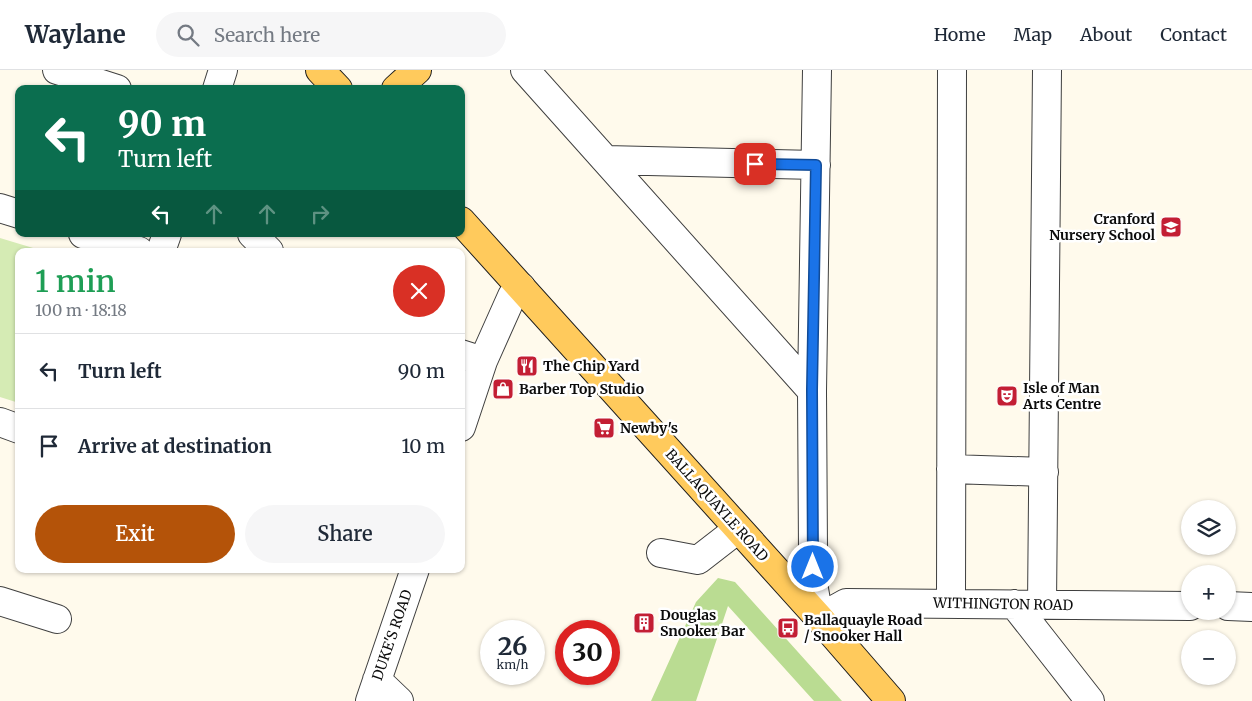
<!DOCTYPE html>
<html lang="en">
<head>
<meta charset="utf-8">
<style>
	:root { --surface:#fff; --page:#f6f6f7; --text:#1f2937; --muted:#747a83; --line:#e0e1e3; --accent:#b45309 }
	body { margin:0; font-family:Merriweather,serif; background:var(--page); color:var(--text); height:100vh; display:flex; flex-direction:column; font-size:19px; white-space:nowrap }
	* { box-sizing:border-box; margin:0 }
	p { font-size:16px; color:var(--muted) }
	.icon { flex:none; width:28px; height:28px; fill:none; stroke:currentColor; stroke-width:2; stroke-linecap:round; stroke-linejoin:round }
	.map { position:relative; flex:1; overflow:hidden }
	.drawer { position:absolute; left:15px; top:178px; width:450px; height:325px; display:flex; flex-direction:column; background:var(--surface); border-radius:10px; box-shadow:0 1px 4px #0004 }
	.drawer>* { flex:none }
	.hud { position:absolute; left:15px; top:15px; width:450px; height:152px; border-radius:10px; box-shadow:0 1px 4px #0004; background:#0b6e4f; color:#fff; overflow:hidden }
	.controls { position:absolute; left:1181px; top:430px; display:grid; gap:10px }
	.controls a { display:grid; place-items:center; width:55px; height:55px; border-radius:50%; background:var(--surface); box-shadow:0 1px 4px #0004; font-size:25px }
	.speed { position:absolute; left:480px; top:550px; display:flex; gap:10px; font-size:25px; font-weight:700; text-align:center }
	.speed>* { display:grid; place-content:center; width:65px; height:65px; border-radius:50%; background:var(--surface); box-shadow:0 1px 4px #0004; line-height:1 }
	.speed small { font-size:12px; font-weight:400 }
	.speed .limit { border:8px solid #d22; background:#fff; color:#111 }
	.pin { position:absolute; display:grid; place-items:center; width:42px; height:42px; color:#fff; margin:-21px; border-radius:10px; box-shadow:0 2px 8px #0006 }
	.me { position:absolute; width:55px; margin:-28px; rotate:0deg; stroke-linejoin:round; filter:drop-shadow(0 0 4px #0008) }
	.turn { display:flex; align-items:center; gap:18px; height:105px; padding:0 20px; font-size:22px }
	.turn .icon { width:65px; height:65px; stroke-width:2.5 }
	.turn b { display:block; font-size:35px; line-height:42px }
	.lanes { display:flex; align-items:center; height:48px; padding:0 20px; background:#0003; justify-content:center; gap:25px; direction:ltr }
	.lanes .off { opacity:.35 }
	.round { display:grid; place-items:center; flex:none; width:52px; height:52px; border-radius:26px; background:var(--page) }
	.summary { display:flex; align-items:center; justify-content:space-between; height:85px; padding:0 20px }
	h1 { font-size:30px; font-weight:600; line-height:38px; color:#1e9e55 }
	.cta { display:flex; gap:10px; margin-top:auto; padding:10px 20px }
	.cta a { flex:1; height:58px; border-radius:30px; background:var(--accent); color:#fff; font-size:20px; font-weight:600; line-height:58px; text-align:center }
	.cta a+a { background:var(--page); color:var(--text) }
	ul { padding:0; list-style:none }
	li { display:flex; align-items:center; gap:15px; height:75px; padding:0 20px; border-top:1px solid var(--line) }
	li div { flex:1 }
	li b { display:block; font-size:19px }
	li em { font-style:normal }
	header { display:flex; align-items:center; gap:30px; box-sizing:border-box; height:70px; padding:0 25px; background:var(--surface); border-bottom:1px solid var(--line) }
	header strong { font-size:24px }
	nav { display:flex; gap:28px; margin-inline-start:auto; font-size:18px }
	.search { width:350px; height:45px; background:var(--page); display:flex; align-items:center; gap:12px; box-sizing:border-box; padding:0 18px; border-radius:28px; color:var(--muted); font-size:19px }
	.map>svg:first-child { display:block }
</style>
</head>
<body>
<header>
<strong>Waylane</strong>
<div class="search"><svg class="icon" aria-label="search" viewBox="0 0 24 24"><circle cx="10" cy="10" r="6"/><path d="M15 15l6 6"/></svg>Search here</div>
<nav><a>Home</a><a>Map</a><a>About</a><a>Contact</a></nav>
</header>
<div class="map">
<svg width="1252" height="631" viewBox="0 0 1252 631">
	<rect width="100%" height="100%" fill="#fffaec"/>
	<path fill="#d5ebb4" d="M 0,168 L 43,181 L 19,181 L 19,333 L 0,327 Z"/>
	<path fill="#badc92" d="M 718,508 L 735,512 L 842,631 L 814,631 L 728,536 L 696,631 L 651,631 L 696,532 Z"/>
	<g fill="none" stroke-linecap="round" stroke-linejoin="round">
		<g stroke="#3f3f3f" stroke-width="30">
			<path id="minor" d="M 57,0 L 117,19
				M 525,0 L 812,321
				M 817,0 L 812,321 L 813,482 L 813,513 L 819,548 L 846,533 L 1190,536
				M 217,19 L 223,0
				M 606,90 L 816,95
				M 0,138 L 19,144
				M 83,164 L 139,181
				M 252,164 L 269,181
				M 161,181 L 167,164
				M 461,284 L 483,291
				M 0,352 L 19,359
				M 461,357 L 483,291 L 512,226 L 521,217
				M 951,399 L 1044,402
				M 661,483 L 698,490 L 738,459
				M 0,531 L 57,549
				M 951,533 L 952,0
				M 1014,534 L 1090,631
				M 1042,535 L 1047,0
				M 1228,536 L 1252,537
				M 377,610 L 399,631
				M 370,631 L 415,499"/>
		</g>
		<g stroke="#1d1d1d" stroke-width="30">
			<path id="major" d="M 320,0 L 338,19
				M 396,19 L 417,0
				M 461,151 L 819,548 L 891,631"/>
		</g>
		<use href="#minor" stroke="#fff" stroke-width="28"/>
		<use href="#major" stroke="#ffca5c" stroke-width="28"/>
	</g>
	<g fill="none" stroke-linecap="round" stroke-linejoin="round">
		<g stroke="#114b97" stroke-width="12">
			<path id="route" d="M 755,94 L 816,95 L 812,320 L 813,497"/>
		</g>
		<use href="#route" stroke="#1a73e8" stroke-width="9"/>
	</g>
	<defs>
		<g id="school-square" transform="scale(1.125)"><rect x="-9" y="-9" width="18" height="18" rx="4" fill="#c31e34" stroke="#fff"/><path d="M0-5L7-2L0 1L-7-2ZM-4 1L0 2.5L4 1V4Q0 6-4 4Z" fill="#fff"/></g>
		<g id="restaurant-square" transform="scale(1.125)"><rect x="-9" y="-9" width="18" height="18" rx="4" fill="#c31e34" stroke="#fff"/><path d="M-5-6h1v4h1v-4h1v4h1v-4h1v5L-1.5 .5V6h-2V.5L-5-1ZM5-6V6H3V1.5H1.5Q1.5-4 5-6Z" fill="#fff"/></g>
		<g id="shop-square" transform="scale(1.125)"><rect x="-9" y="-9" width="18" height="18" rx="4" fill="#c31e34" stroke="#fff"/><path d="M-5-2.5h2.3a2.7 3.5 0 0 1 5.4 0H5L5.5 6h-11ZM-1.5-2.5h3a1.5 2.3 0 0 0-3 0Z" fill="#fff"/></g>
		<g id="theatre-square" transform="scale(1.125)"><rect x="-9" y="-9" width="18" height="18" rx="4" fill="#c31e34" stroke="#fff"/><path d="M-5-5.5Q0-4 5-5.5V0Q5 5 0 6Q-5 5-5 0ZM-3.3-2.5H-1v1.5H-3.3ZM1-2.5H3.3v1.5H1ZM-2.8 1Q0 5.5 2.8 1Z" fill="#fff"/></g>
		<g id="supermarket-square" transform="scale(1.125)"><rect x="-9" y="-9" width="18" height="18" rx="4" fill="#c31e34" stroke="#fff"/><path d="M-6-5.5h2.5l.6 2H6L4.5 2H-2.5L-4.4-4H-6ZM-1.5 3.2a1.3 1.3 0 1 0 .1 0ZM3 3.2a1.3 1.3 0 1 0 .1 0Z" fill="#fff"/></g>
		<g id="building-square" transform="scale(1.125)"><rect x="-9" y="-9" width="18" height="18" rx="4" fill="#c31e34" stroke="#fff"/><path d="M-4-6H4V6H1V3H-1V6H-4ZM-2.5-4.3h1.7v1.8h-1.7ZM.8-4.3h1.7v1.8H.8ZM-2.5-1h1.7V.8h-1.7ZM.8-1h1.7V.8H.8Z" fill="#fff"/></g>
		<g id="bus-square" transform="scale(1.125)"><rect x="-9" y="-9" width="18" height="18" rx="4" fill="#c31e34" stroke="#fff"/><path d="M-5-6H5V4H4V6H2V4H-2V6H-4V4H-5ZM-3.5-4V0h7V-4ZM-3.5 1.2v1.5H-2V1.2ZM2 1.2v1.5H3.5V1.2Z" fill="#fff"/></g>
	</defs>
	<g fill-rule="evenodd">
		<use href="#school-square" x="1171" y="157"/>
		<use href="#restaurant-square" x="527" y="296"/>
		<use href="#shop-square" x="503" y="319"/>
		<use href="#theatre-square" x="1007" y="326"/>
		<use href="#supermarket-square" x="604" y="358"/>
		<use href="#building-square" x="644" y="553"/>
		<use href="#bus-square" x="788" y="558"/>
	</g>
	<g text-anchor="middle" dominant-baseline="central" stroke-width="5" stroke-linejoin="round" paint-order="stroke">
		<g font-size="14" font-weight="bold" fill="#0c0c0c" stroke="#fff" text-anchor="start">
			<text x="1155" y="149" text-anchor="end">Cranford<tspan x="1155" dy="16">Nursery School</tspan></text>
			<text x="543" y="296">The Chip Yard</text>
			<text x="1023" y="318">Isle of Man<tspan x="1023" dy="16">Arts Centre</tspan></text>
			<text x="519" y="319">Barber Top Studio</text>
			<text x="620" y="358">Newby's</text>
			<text x="660" y="545">Douglas<tspan x="660" dy="16">Snooker Bar</tspan></text>
			<text x="804" y="550">Ballaquayle Road<tspan x="804" dy="16">/ Snooker Hall</tspan></text>
		</g>
		<g font-size="14" fill="#0c0c0c" stroke="#fff">
			<text transform="translate(717 435) rotate(48)">BALLAQUAYLE ROAD</text>
			<text transform="translate(1003 534) rotate(1)">WITHINGTON ROAD</text>
			<text transform="translate(392 565) rotate(-71)">DUKE'S ROAD</text>
		</g>
	</g>
</svg>
<div class="controls">
<a><svg class="icon" aria-label="layers" viewBox="0 0 24 24"><path d="M12 4l9 5-9 5-9-5zM3 14l9 5 9-5"/></svg></a>
<a>+</a>
<a>−</a>
</div>
<div class="speed"><div>26<small>km/h</small></div><div class="limit">30</div></div>
<div class="pin" style="left:755px;top:94px;background:#d93025"><svg class="icon" aria-label="arrive" viewBox="0 0 24 24"><path d="M6 21V4h12l-3 4 3 4H6"/></svg></div>
<svg class="me" style="left:813px;top:497px" viewBox="-20 -20 40 40"><circle r="17" fill="#1a73e8" stroke="#fff" stroke-width="3"/><path d="M0-11L8 9 0 5-8 9z" fill="#fff"/></svg>
<div class="hud">
<div class="turn"><svg class="icon" aria-label="left" viewBox="0 0 24 24"><path d="M17 20v-9H6M10 6l-5 5 5 5"/></svg><div><b>90 m</b>Turn left</div></div>
<div class="lanes"><svg class="icon" aria-label="left" viewBox="0 0 24 24"><path d="M17 20v-9H6M10 6l-5 5 5 5"/></svg><svg class="icon off" aria-label="ahead" viewBox="0 0 24 24"><path d="M12 20V5M6 11l6-6 6 6"/></svg><svg class="icon off" aria-label="ahead" viewBox="0 0 24 24"><path d="M12 20V5M6 11l6-6 6 6"/></svg><svg class="icon off" aria-label="right" viewBox="0 0 24 24"><path d="M7 20v-9h11M14 6l5 5-5 5"/></svg></div>
</div>
<section class="drawer">
<div class="summary"><div><h1>1 min</h1><p>100 m · 18:18</p></div><a class="round" style="background:#d93025;color:#fff"><svg class="icon" aria-label="close" viewBox="0 0 24 24"><path d="M6 6l12 12M18 6L6 18"/></svg></a></div>
<ul>
<li><svg class="icon" aria-label="left" viewBox="0 0 24 24"><path d="M17 20v-9H6M10 6l-5 5 5 5"/></svg><div><b>Turn left</b></div><em>90 m</em></li>
<li><svg class="icon" aria-label="arrive" viewBox="0 0 24 24"><path d="M6 21V4h12l-3 4 3 4H6"/></svg><div><b>Arrive at destination</b></div><em>10 m</em></li>
</ul>
<div class="cta"><a>Exit</a><a>Share</a></div>
</section>
</div>
</body>
</html>
